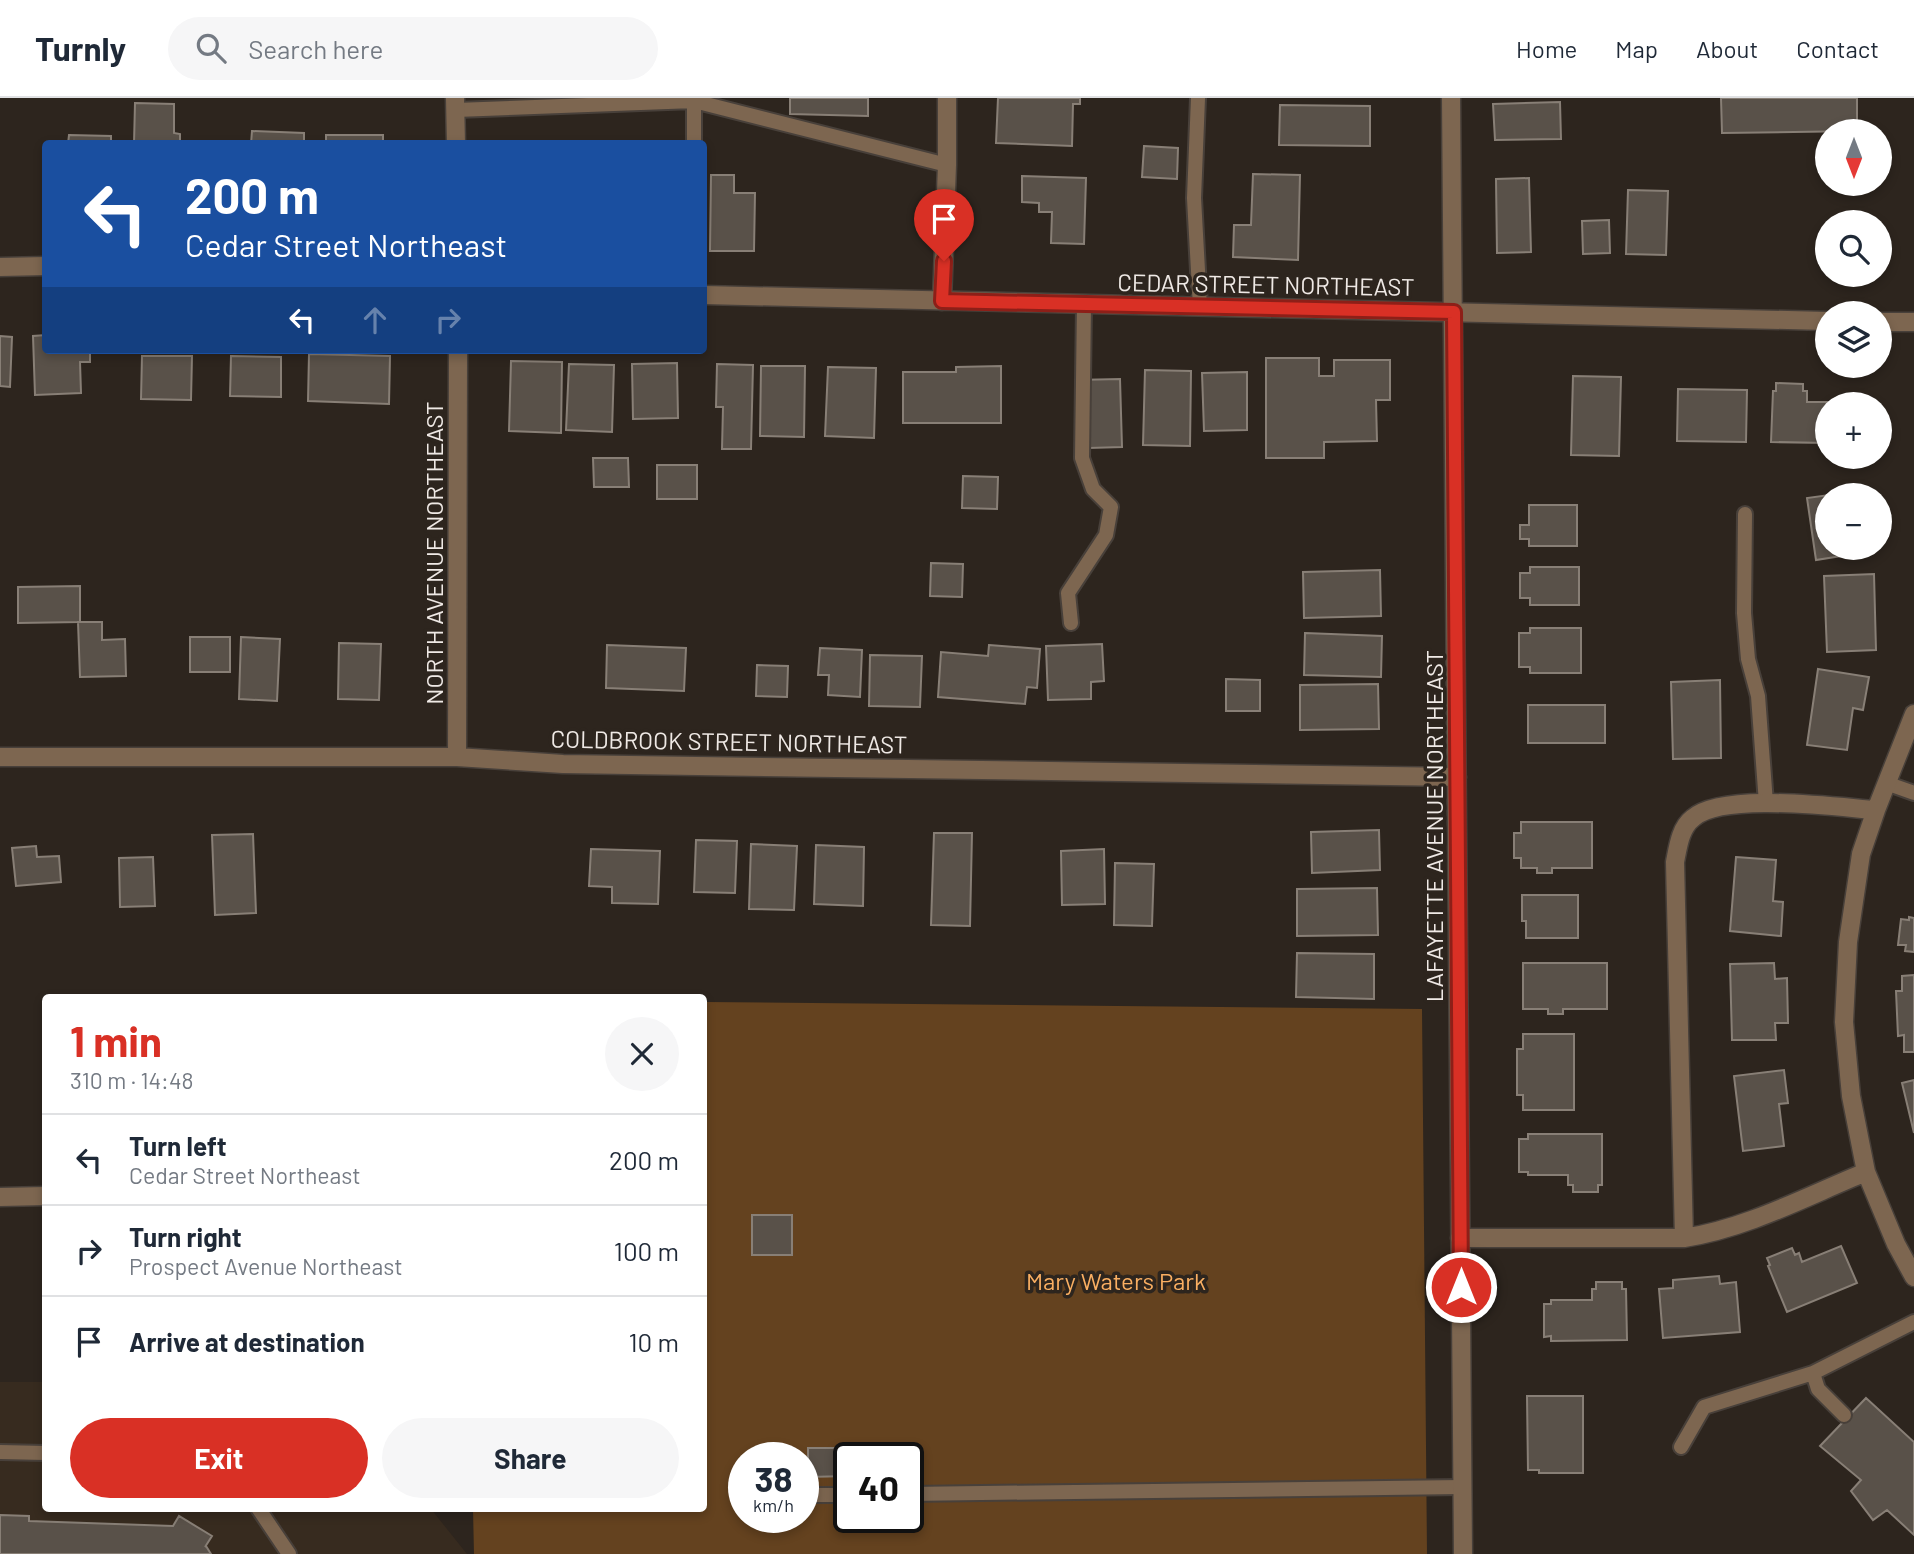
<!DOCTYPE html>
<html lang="en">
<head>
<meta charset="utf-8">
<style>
	:root { --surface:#fff; --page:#f6f6f7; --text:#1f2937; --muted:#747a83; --line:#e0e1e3; --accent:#d93025 }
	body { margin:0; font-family:Barlow,sans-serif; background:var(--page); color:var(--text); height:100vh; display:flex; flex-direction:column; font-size:26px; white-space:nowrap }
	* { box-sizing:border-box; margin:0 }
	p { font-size:23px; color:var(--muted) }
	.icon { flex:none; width:38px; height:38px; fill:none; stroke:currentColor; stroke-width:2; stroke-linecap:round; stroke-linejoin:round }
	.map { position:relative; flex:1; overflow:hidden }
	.panel { position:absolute; left:42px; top:896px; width:665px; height:518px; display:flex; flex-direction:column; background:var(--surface); border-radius:7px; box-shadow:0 4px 10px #0003 }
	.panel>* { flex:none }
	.banner { position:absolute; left:42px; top:42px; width:665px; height:214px; border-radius:7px; box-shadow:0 4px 10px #0003; background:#1a4fa0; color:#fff; overflow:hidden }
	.needle { width:46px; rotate:180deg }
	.controls { position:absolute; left:1815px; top:21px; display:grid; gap:14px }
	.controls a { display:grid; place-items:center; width:77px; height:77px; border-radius:50%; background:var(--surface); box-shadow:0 4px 10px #0003; font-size:35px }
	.speed { position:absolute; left:728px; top:1344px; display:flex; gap:14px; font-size:35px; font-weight:700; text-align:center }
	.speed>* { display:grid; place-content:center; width:91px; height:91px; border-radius:50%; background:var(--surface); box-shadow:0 4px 10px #0003; line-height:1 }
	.speed small { font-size:18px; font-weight:400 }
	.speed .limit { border:4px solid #111; border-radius:10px; background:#fff; color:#111 }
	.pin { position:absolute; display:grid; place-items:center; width:60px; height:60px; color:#fff; margin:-72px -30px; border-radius:50% 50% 50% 0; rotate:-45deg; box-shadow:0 0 7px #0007 }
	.pin .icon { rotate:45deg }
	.me { position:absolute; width:77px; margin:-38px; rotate:0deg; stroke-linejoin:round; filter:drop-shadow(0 0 5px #0008) }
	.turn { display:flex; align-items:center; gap:24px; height:147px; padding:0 28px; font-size:32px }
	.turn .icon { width:91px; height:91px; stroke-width:2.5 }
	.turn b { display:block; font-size:49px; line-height:60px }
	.lanes { display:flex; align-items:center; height:66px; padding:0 28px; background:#0003; justify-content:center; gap:35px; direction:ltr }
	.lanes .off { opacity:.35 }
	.round { display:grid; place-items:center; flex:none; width:74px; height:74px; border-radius:37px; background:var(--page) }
	.headline { display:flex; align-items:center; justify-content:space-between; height:119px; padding:0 28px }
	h1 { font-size:42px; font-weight:700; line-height:52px; color:var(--accent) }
	.button { display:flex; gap:14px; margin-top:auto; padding:14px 28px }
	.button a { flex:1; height:80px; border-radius:42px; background:var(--accent); color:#fff; font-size:28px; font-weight:700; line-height:80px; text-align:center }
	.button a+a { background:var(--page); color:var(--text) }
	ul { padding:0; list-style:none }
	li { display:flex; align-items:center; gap:21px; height:91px; padding:0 28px; border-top:2px solid var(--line) }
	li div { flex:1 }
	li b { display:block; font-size:26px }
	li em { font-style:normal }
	header { display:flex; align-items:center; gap:42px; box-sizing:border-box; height:98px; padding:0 35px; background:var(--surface); border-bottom:2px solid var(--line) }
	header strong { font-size:33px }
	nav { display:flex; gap:38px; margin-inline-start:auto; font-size:24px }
	.search { width:490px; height:63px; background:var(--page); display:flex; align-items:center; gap:18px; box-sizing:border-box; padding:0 24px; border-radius:38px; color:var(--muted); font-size:26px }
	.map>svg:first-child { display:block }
</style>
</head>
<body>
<header>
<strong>Turnly</strong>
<div class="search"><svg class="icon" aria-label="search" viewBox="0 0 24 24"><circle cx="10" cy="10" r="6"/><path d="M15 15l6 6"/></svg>Search here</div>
<nav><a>Home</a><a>Map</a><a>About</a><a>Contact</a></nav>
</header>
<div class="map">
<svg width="1914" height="1456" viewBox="0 0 1914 1456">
	<rect width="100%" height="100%" fill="#2d251e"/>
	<path fill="#372b1f" d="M 0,1284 L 45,1284 L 46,1410 L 431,1411 L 467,1456 L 0,1456 Z"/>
	<path fill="#64421f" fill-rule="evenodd" d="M 704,904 L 1422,911 L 1427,1456 L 474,1456 L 473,1411 L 704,1410 ZM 744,1360 L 803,1360 L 803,1419 L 744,1419 ZM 849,1360 L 908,1360 L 908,1419 L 849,1419 Z"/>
	<path fill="#595149" stroke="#887f76" stroke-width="2" d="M 790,0 L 868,0 L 868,18 L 790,16 Z
		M 998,0 L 1080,0 L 1080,6 L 1073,6 L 1072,48 L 996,45 Z
		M 1721,0 L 1857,0 L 1857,33 L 1722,35 Z
		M 1560,4 L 1561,41 L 1495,42 L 1493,6 Z
		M 135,5 L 174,6 L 174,35 L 180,36 L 180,46 L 134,46 Z
		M 1280,7 L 1370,8 L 1370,48 L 1279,47 Z
		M 252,33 L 304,35 L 304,46 L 251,46 Z
		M 69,37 L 111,38 L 111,46 L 68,46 Z
		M 326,37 L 383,37 L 383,46 L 326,46 Z
		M 1144,48 L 1178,50 L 1177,81 L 1142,79 Z
		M 1253,76 L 1300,77 L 1298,162 L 1233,159 L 1234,127 L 1251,127 Z
		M 711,77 L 734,77 L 734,95 L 755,95 L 754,153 L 710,153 Z
		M 1022,78 L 1086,80 L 1084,146 L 1051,145 L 1052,114 L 1039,114 L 1039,105 L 1022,104 Z
		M 1529,80 L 1531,154 L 1497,155 L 1496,81 Z
		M 1628,92 L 1668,93 L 1666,157 L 1626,156 Z
		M 1609,122 L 1610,155 L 1583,156 L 1582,123 Z
		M 46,237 L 46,252 L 90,252 L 90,264 L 80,264 L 81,295 L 35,297 L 33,238 Z
		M 0,238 L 12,239 L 10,289 L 0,288 Z
		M 309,256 L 390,258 L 389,306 L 308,303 Z
		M 142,258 L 192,258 L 191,302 L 141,301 Z
		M 231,258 L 281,259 L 281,299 L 230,298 Z
		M 1266,260 L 1319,260 L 1319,278 L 1334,278 L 1334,262 L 1390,262 L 1390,302 L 1376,302 L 1377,343 L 1324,344 L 1324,360 L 1266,360 Z
		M 511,263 L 562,264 L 561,335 L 509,333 Z
		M 677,265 L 678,320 L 633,321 L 632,266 Z
		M 569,266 L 614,267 L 612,334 L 566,332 Z
		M 717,266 L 753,267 L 751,351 L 722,351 L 723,309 L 716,309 Z
		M 761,268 L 805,268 L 804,339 L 760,338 Z
		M 1001,268 L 1001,325 L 903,325 L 903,274 L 956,274 L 956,269 Z
		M 828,269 L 876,270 L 874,340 L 825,338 Z
		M 1145,272 L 1191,273 L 1190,348 L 1143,347 Z
		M 1247,274 L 1247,332 L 1204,333 L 1202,275 Z
		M 1573,278 L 1621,279 L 1619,358 L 1571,357 Z
		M 1120,281 L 1122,349 L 1089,350 L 1089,328 L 1076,329 L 1075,282 Z
		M 1776,285 L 1803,286 L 1803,293 L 1807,293 L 1807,304 L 1848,304 L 1848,306 L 1827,306 L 1827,345 L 1771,344 L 1773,293 L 1776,293 Z
		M 1678,291 L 1747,292 L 1746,344 L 1677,343 Z
		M 593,360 L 628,360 L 629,389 L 594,389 Z
		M 657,367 L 697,367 L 697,401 L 657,401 Z
		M 963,378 L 998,379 L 997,411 L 962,410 Z
		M 1858,393 L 1859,397 L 1827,397 L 1827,450 L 1866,450 L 1867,454 L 1816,462 L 1807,400 Z
		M 1529,407 L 1577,407 L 1577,448 L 1529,448 L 1529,441 L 1520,441 L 1520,427 L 1529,427 Z
		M 931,465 L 963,466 L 962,499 L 930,498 Z
		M 1530,469 L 1579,469 L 1579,507 L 1530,507 L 1530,500 L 1520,500 L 1520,475 L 1530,475 Z
		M 1380,472 L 1381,518 L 1304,520 L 1303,474 Z
		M 1874,476 L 1876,552 L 1827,554 L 1824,478 Z
		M 80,488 L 80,524 L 18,525 L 18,489 Z
		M 78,524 L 102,524 L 102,542 L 125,541 L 126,578 L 80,579 Z
		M 1530,530 L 1581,530 L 1581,575 L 1530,575 L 1530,569 L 1519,569 L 1519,535 L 1530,535 Z
		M 1305,535 L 1382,538 L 1381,579 L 1304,577 Z
		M 190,539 L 230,539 L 230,574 L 190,574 Z
		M 241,539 L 280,541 L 277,603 L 239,601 Z
		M 339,545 L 381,546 L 379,602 L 338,601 Z
		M 1102,546 L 1104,583 L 1091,584 L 1091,601 L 1048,602 L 1046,548 Z
		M 607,547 L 686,550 L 684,593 L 606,590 Z
		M 989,547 L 1040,551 L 1037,590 L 1027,589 L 1025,606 L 938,599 L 941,554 L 988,558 Z
		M 820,550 L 862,552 L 860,599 L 828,597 L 829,577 L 818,577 Z
		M 870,557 L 922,558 L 920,609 L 869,608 Z
		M 757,567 L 788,568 L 787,599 L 756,598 Z
		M 1818,571 L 1869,579 L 1863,612 L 1853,610 L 1847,652 L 1807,647 Z
		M 1226,581 L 1260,582 L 1260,613 L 1226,613 Z
		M 1720,582 L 1721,660 L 1673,661 L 1671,584 Z
		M 1378,586 L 1379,631 L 1300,632 L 1300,587 Z
		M 1528,607 L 1605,607 L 1605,645 L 1528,645 Z
		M 1521,724 L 1592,724 L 1592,770 L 1552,770 L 1552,775 L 1537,775 L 1537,770 L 1521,770 L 1521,760 L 1514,760 L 1514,735 L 1521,735 Z
		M 1379,732 L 1380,772 L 1312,775 L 1311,734 Z
		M 934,735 L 972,735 L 970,828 L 931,827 Z
		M 253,736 L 256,815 L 215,817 L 212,737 Z
		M 696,742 L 737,743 L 735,795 L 694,794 Z
		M 751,746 L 797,748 L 794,812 L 749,811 Z
		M 816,747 L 864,749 L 863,808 L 814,806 Z
		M 36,748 L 37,759 L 59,758 L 61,784 L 16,788 L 12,750 Z
		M 591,751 L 660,753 L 658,806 L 612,805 L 612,789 L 589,788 Z
		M 1104,751 L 1105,806 L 1062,807 L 1061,753 Z
		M 153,759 L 155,808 L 120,809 L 119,760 Z
		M 1736,759 L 1776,762 L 1773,803 L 1783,804 L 1781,838 L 1730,833 Z
		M 1115,765 L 1154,766 L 1152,828 L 1114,827 Z
		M 1377,790 L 1378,837 L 1297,838 L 1297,791 Z
		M 1522,797 L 1578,797 L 1578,840 L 1526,840 L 1526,823 L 1522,823 Z
		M 1909,819 L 1914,820 L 1914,854 L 1905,853 L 1906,847 L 1898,847 L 1901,821 L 1909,822 Z
		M 1297,855 L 1374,856 L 1374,901 L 1296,899 Z
		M 1523,865 L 1607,865 L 1607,911 L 1563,911 L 1563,916 L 1548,916 L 1548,911 L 1523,911 Z
		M 1774,865 L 1775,881 L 1787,880 L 1788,925 L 1775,925 L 1776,942 L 1732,942 L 1730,866 Z
		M 1914,877 L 1914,954 L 1904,954 L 1904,937 L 1898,938 L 1896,893 L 1902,893 L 1902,878 Z
		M 1523,936 L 1574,936 L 1574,1012 L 1523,1012 L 1523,997 L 1517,997 L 1517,951 L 1523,951 Z
		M 1784,972 L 1788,1005 L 1779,1006 L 1784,1048 L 1743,1053 L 1734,978 Z
		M 1914,982 L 1914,1035 L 1902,985 Z
		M 1528,1036 L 1602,1036 L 1602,1087 L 1598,1087 L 1598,1094 L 1573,1094 L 1573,1087 L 1568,1087 L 1568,1077 L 1528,1077 L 1528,1074 L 1519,1074 L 1519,1041 L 1528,1041 Z
		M 752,1117 L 792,1117 L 792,1157 L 752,1157 Z
		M 1841,1148 L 1857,1185 L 1787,1214 L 1768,1168 L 1770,1167 L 1767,1160 L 1792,1150 L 1795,1157 L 1799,1155 L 1802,1164 Z
		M 1719,1178 L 1720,1186 L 1736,1184 L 1740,1234 L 1663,1240 L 1659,1191 L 1673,1190 L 1673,1182 Z
		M 1596,1184 L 1622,1184 L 1622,1191 L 1626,1191 L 1627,1242 L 1551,1243 L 1551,1238 L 1544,1239 L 1544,1206 L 1551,1206 L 1551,1202 L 1592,1202 L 1592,1191 L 1596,1191 Z
		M 1527,1298 L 1583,1298 L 1583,1375 L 1539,1375 L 1539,1372 L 1528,1372 Z
		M 1866,1300 L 1914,1344 L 1914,1437 L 1887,1412 L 1873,1422 L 1851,1393 L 1861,1382 L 1820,1348 Z
		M 808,1350 L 848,1350 L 848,1378 L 808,1379 Z
		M 0,1417 L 29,1418 L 29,1423 L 173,1428 L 179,1418 L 212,1438 L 205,1449 L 206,1448 L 211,1456 L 0,1456 Z"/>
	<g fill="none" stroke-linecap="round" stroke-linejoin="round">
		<g stroke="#48403a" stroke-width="18">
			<path id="service" d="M 694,0 L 694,46
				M 1198,0 L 1194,100 L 1200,209
				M 456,12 L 694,3 L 947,67
				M 1745,416 L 1744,515 L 1748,561 L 1758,598 L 1766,705
				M 1071,525 L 1068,495 L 1106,437 L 1111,409 L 1093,391 L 1082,360 L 1084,206
				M 1886,685 L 1914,695
				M 1813,1275 L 1818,1291 L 1844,1317
				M 1681,1349 L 1704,1309 L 1813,1275 L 1914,1224
				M 0,1354 L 46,1355
				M 908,1396 L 1462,1389
				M 803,1397 L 849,1397
				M 258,1410 L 289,1456"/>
		</g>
		<g stroke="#48403a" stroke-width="21">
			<path id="minor" d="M 455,0 L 456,46
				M 0,169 L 46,168
				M 704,197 L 1827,223
				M 942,203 L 947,67 L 947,0
				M 1880,224 L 1914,224
				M 1914,616 L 1876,712 L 1861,756 L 1848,844 L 1844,924 L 1851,998 L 1866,1074 L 1896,1146 L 1914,1179
				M 0,659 L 457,659 L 563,666 L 1457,679
				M 457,659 L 458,252
				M 0,1099 L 46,1098
				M 1460,1140 L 1684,1140 C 1748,1130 1807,1098 1866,1074
				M 1684,1140 L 1675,764 C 1678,749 1680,730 1693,720 C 1722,694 1835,709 1876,712"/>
		</g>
		<g stroke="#48403a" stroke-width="21">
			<path id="tertiary" d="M 1451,0 L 1463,1456"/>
		</g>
		<use href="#service" stroke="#7d6650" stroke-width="14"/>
		<use href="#minor" stroke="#7d6650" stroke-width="18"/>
		<use href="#tertiary" stroke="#7d6650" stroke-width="18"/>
	</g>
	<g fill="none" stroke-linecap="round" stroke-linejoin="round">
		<g stroke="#8d1f18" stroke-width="18">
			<path id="route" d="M 944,163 L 942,203 L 1454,214 L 1461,1189"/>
		</g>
		<use href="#route" stroke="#d93025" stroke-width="12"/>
	</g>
	<g text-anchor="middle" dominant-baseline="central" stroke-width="7" stroke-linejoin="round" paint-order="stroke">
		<g font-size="24" fill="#efe9e5" stroke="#2d251e">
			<text transform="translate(1266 186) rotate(1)">CEDAR STREET NORTHEAST</text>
			<text transform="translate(433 455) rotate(-90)">NORTH AVENUE NORTHEAST</text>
			<text transform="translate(729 643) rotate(1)">COLDBROOK STREET NORTHEAST</text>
			<text transform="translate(1433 728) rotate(-90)">LAFAYETTE AVENUE NORTHEAST</text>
		</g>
		<g font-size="24" fill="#faaf62" stroke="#2d251e">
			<text x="1116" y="1182">Mary Waters Park</text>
		</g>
	</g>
</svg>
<div class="controls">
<a><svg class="needle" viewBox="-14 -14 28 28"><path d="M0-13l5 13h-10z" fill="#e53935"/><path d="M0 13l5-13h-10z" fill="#747a83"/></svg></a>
<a><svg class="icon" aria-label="search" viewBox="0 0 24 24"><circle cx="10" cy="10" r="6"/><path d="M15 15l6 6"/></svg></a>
<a><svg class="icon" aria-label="layers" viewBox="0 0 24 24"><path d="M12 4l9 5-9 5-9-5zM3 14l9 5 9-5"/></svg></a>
<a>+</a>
<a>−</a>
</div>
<div class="speed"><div>38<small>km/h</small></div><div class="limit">40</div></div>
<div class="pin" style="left:944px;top:163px;background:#d93025"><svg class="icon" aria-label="arrive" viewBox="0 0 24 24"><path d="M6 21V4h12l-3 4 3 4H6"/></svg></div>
<svg class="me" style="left:1461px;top:1189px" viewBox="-20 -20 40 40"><circle r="17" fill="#d93025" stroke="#fff" stroke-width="3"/><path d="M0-11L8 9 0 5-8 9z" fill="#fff"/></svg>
<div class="banner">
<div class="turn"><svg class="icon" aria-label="left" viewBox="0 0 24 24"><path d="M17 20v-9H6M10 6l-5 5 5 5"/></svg><div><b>200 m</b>Cedar Street Northeast</div></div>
<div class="lanes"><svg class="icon" aria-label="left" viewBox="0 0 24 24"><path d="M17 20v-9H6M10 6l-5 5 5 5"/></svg><svg class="icon off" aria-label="ahead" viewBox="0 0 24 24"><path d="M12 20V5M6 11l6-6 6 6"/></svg><svg class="icon off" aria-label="right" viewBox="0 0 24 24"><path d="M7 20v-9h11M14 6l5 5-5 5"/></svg></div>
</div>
<section class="panel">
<div class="headline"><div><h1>1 min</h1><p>310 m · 14:48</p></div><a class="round"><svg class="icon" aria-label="close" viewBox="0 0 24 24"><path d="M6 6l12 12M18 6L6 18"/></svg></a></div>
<ul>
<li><svg class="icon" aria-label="left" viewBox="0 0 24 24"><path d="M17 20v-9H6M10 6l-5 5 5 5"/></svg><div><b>Turn left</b><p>Cedar Street Northeast</p></div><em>200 m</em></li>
<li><svg class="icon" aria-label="right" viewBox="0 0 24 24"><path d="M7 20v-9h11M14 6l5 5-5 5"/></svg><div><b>Turn right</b><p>Prospect Avenue Northeast</p></div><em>100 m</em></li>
<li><svg class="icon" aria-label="arrive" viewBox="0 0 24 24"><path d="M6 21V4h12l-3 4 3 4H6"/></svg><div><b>Arrive at destination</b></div><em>10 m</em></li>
</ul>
<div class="button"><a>Exit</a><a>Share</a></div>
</section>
</div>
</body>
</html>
